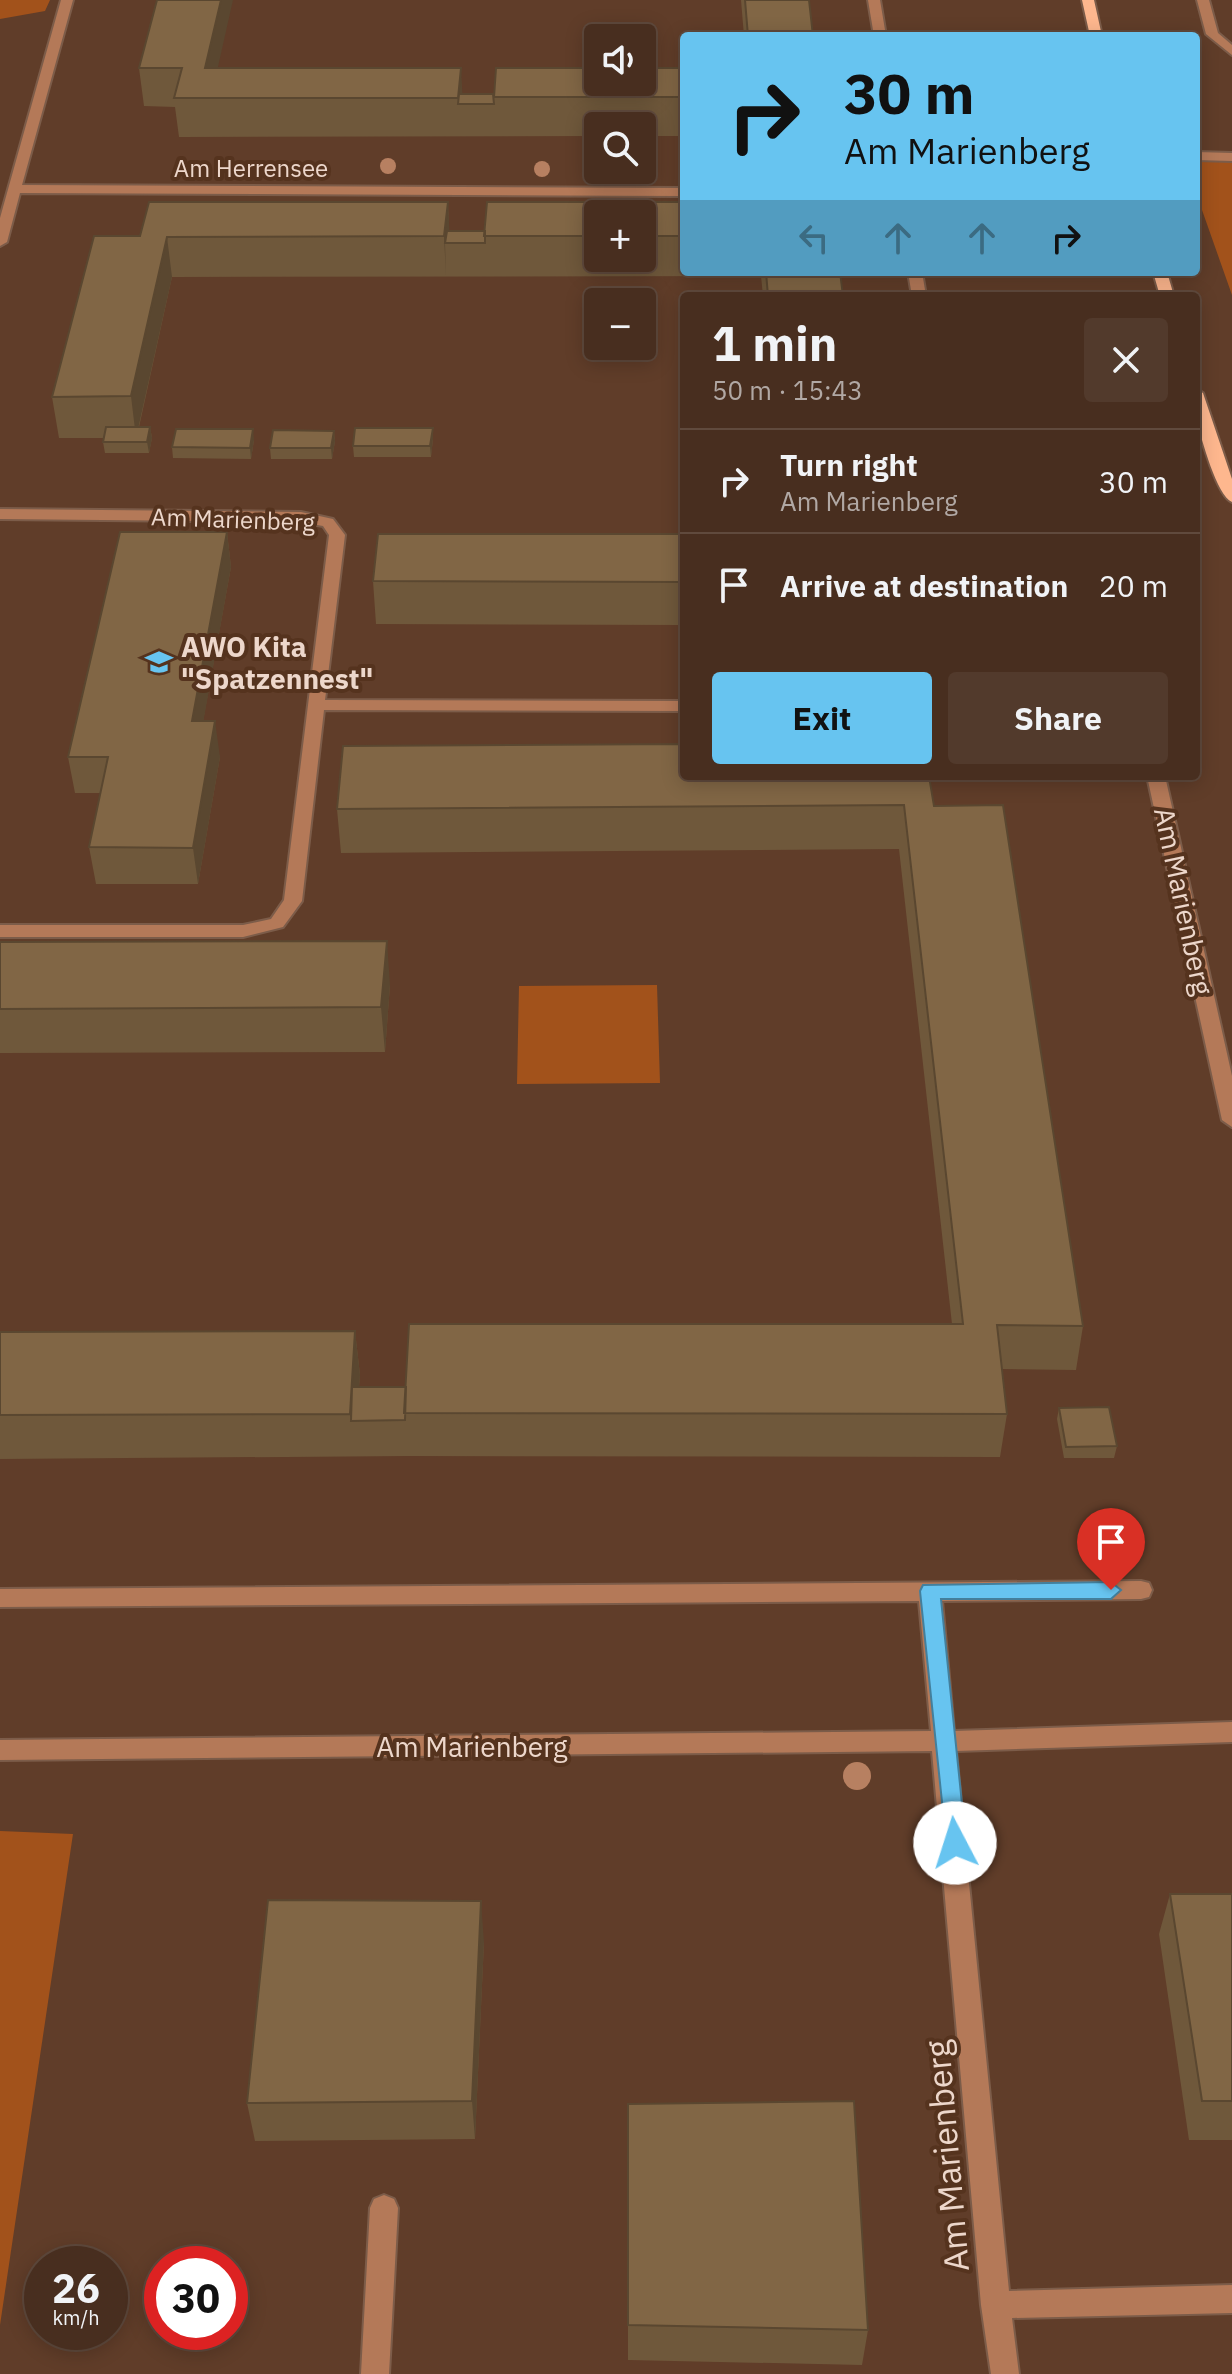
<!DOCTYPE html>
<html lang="en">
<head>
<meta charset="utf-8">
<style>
	:root { --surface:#482e1f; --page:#523a2c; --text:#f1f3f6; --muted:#b1a8a4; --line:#604a3d; --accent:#67c4f0 }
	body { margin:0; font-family:"IBM Plex Sans",sans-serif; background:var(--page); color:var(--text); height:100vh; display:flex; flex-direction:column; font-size:30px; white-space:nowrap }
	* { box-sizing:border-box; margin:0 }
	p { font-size:26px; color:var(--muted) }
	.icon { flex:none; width:44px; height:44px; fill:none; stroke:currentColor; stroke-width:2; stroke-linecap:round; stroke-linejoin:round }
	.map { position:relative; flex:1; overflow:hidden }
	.drawer { position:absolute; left:680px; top:292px; width:520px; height:488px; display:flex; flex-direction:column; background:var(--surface); border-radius:8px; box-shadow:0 4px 20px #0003,0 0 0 2px var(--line) }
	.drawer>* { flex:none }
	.hud { position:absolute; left:680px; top:32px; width:520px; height:244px; border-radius:8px; box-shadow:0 4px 20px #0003,0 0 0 2px var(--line); background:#67c4f0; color:#111; overflow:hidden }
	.controls { position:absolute; left:584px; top:24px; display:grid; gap:16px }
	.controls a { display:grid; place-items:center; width:72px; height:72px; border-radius:8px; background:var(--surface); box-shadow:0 4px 20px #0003,0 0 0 2px var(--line); font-size:40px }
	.speed { position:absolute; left:24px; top:2246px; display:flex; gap:16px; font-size:40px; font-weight:700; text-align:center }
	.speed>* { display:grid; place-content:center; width:104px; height:104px; border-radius:50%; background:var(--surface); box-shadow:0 4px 20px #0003,0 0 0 2px var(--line); line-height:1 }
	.speed small { font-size:20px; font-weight:400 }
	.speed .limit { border:12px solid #d22; background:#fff; color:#111 }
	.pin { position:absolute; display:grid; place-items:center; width:68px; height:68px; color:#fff; margin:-82px -34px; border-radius:50% 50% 50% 0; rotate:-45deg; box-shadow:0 0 8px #0007 }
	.pin .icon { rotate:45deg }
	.me { position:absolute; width:88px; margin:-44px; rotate:355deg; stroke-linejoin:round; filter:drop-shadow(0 0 6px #0008) }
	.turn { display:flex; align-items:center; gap:28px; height:168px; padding:0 32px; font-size:36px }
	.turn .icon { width:104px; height:104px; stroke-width:2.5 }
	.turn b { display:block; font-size:56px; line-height:68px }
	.lanes { display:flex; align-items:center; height:76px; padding:0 32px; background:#0003; justify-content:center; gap:40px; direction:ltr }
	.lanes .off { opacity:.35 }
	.round { display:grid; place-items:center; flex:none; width:84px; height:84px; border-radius:8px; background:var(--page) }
	.head { display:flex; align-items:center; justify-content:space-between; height:136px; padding:0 32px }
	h1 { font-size:48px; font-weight:800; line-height:60px }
	.primary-button { display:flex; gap:16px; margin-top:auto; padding:16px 32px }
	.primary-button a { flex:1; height:92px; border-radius:8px; background:var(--accent); color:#111; font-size:32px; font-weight:800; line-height:92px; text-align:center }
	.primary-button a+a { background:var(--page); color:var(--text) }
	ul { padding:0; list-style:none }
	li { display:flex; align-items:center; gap:24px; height:104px; padding:0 32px; border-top:2px solid var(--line) }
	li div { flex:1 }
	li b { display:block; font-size:30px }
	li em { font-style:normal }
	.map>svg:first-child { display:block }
</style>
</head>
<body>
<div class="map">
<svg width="1232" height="2374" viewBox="0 0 1232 2374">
	<rect width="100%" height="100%" fill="#603d29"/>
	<path fill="#a2521b" d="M 0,0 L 50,0 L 45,11 L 0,19 Z
		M 1196,153 L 1232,153 L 1232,295 L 1196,193 Z
		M 657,985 L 660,1083 L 517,1084 L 519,986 Z
		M 0,1831 L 73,1834 L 0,2325 Z"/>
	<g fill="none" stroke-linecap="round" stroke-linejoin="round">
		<g stroke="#7c5c49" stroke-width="4">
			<path id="minor" d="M 61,0 L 73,0 L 22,185 L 684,188 L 684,196 L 20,193 L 7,242 L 0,246 L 0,218 Z
				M 868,0 L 880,0 L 886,36 L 874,36 Z
				M 1197,0 L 1209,0 L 1218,33 L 1232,45 L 1232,55 L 1206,34 Z
				M 1196,152 L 1232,153 L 1232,161 L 1196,160 Z
				M 908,272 L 922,272 L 926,296 L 912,296 Z
				M 0,509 L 301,512 L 333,519 L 345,535 L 325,700 L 684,701 L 684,711 L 324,710 L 302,901 L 283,927 L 243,937 L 0,937 L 0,925 L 243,925 L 271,919 L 284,900 L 329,535 L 323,526 L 301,522 L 0,519 Z
				M 1147,776 L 1165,776 L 1232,1076 L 1232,1127 L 1222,1120 Z
				M 1141,1581 L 1149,1583 L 1152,1590 L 1149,1597 L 1141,1599 L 942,1601 L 954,1731 L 1232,1722 L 1232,1742 L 956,1751 L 1009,2291 L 1232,2285 L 1232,2313 L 1012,2318 L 1019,2374 L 991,2374 L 981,2305 L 932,1751 L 0,1760 L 0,1740 L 931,1731 L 919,1601 L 0,1607 L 0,1589 Z
				M 384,2195 L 394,2199 L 398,2208 L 389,2374 L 361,2374 L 370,2208 L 374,2199 Z"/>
		</g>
		<g stroke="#7c5c49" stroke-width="4">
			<path id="major" d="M 1082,0 L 1094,0 L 1102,36 L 1090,36 Z
				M 1153,272 L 1167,272 L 1174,296 L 1160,296 Z
				M 1196,389 L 1203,393 L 1232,479 L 1232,502 C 1217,496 1201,438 1197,421 C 1195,411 1196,399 1196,389 Z"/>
		</g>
		<use href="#minor" fill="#b47958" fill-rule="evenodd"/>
		<use href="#major" fill="#feb78e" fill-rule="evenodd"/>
	</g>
	<g fill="#b78061">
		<circle cx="388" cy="166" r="8"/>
		<circle cx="542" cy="169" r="8"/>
		<circle cx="857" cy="1776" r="14"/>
	</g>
	<path fill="#6f583b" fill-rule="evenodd" d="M 741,0 L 809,0 L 813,36 L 744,36 Z
		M 139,68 L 218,68 L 494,97 L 684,68 L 684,136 L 642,136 L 642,126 L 598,126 L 598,136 L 179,137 L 175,107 L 144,106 Z
		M 149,202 L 448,202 L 449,231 L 485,231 L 487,202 L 684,202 L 684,272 L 840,272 L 843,296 L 763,296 L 761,276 L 172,277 L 139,427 L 150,427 L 152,438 L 149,453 L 105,453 L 103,442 L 104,438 L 59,438 L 52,397 L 94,236 L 140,236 ZM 598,214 L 642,214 L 642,258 L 598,258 Z
		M 433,428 L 433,439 L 431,457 L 354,457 L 353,446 Z
		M 334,431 L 335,441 L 332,459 L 271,459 L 270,448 Z
		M 254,440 L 251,459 L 173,458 L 172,447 Z
		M 227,532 L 231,567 L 203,721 L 220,757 L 198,884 L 96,884 L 89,847 L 101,793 L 75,793 L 68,757 Z
		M 684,534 L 684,625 L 376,624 L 373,581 Z
		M 343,746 L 934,806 L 1083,1326 L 1076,1370 L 1002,1369 L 1007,1414 L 1000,1457 L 408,1456 L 0,1459 L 0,1332 L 355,1331 L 360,1375 L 359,1387 L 406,1387 L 952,1324 L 899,849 L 341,853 L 337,809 Z
		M 0,942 L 390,985 L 385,1052 L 0,1053 Z
		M 1059,1408 L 1117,1446 L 1114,1458 L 1064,1458 L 1057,1419 Z
		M 1170,1894 L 1232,1894 L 1232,2140 L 1189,2140 L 1159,1934 Z
		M 484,1942 L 475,2139 L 255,2141 L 247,2103 Z
		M 628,2104 L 868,2330 L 862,2365 L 628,2360 Z"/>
	<path fill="#5a4730" d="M 221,0 L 233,0 L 211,98 L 205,68 Z
		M 461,68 L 463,104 L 458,104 L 458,98 Z
		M 448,202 L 450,242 L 445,243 L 446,276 L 444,236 Z
		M 167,237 L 172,277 L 136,438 L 131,396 Z
		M 150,427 L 152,438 L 149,453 L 147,442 Z
		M 433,428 L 433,439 L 431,457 L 430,446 Z
		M 253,429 L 254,440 L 251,459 L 250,448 Z
		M 334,431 L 335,441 L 332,459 L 331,448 Z
		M 227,532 L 231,567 L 197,757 L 192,721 Z
		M 215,721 L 220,757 L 198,884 L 193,848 Z
		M 387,941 L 390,985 L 385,1052 L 381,1007 Z
		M 355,1331 L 360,1375 L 357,1421 L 351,1421 L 350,1414 Z
		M 481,1901 L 484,1942 L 475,2139 L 472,2101 Z"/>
	<path fill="#816645" stroke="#5a4730" stroke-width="2" d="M 157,0 L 221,0 L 205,68 L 461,68 L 458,98 L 174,98 L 182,68 L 139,68 Z
		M 745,0 L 809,0 L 813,36 L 748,36 Z
		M 496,68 L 598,68 L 598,82 L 642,82 L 642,68 L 684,68 L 684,97 L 494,97 Z
		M 459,94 L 493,94 L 494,104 L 458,104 Z
		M 149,202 L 448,202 L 444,236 L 167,237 L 131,396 L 52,397 L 94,236 L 140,236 Z
		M 487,202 L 684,202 L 684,236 L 642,236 L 642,214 L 598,214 L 598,236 L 484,236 Z
		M 447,231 L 485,231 L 485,243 L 445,243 Z
		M 766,272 L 840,272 L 843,296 L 768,296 Z
		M 106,427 L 150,427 L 147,442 L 103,442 Z
		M 355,428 L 433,428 L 430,446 L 353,446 Z
		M 176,429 L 253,429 L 250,448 L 172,447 Z
		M 273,430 L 334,431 L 331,448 L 270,448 Z
		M 120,532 L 227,532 L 192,721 L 215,721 L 193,848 L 89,847 L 108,757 L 68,757 Z
		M 378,534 L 684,534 L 684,582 L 373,581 Z
		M 684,744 L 684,776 L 929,776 L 934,806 L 1003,805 L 1083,1326 L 997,1325 L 1007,1414 L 404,1413 L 409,1324 L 963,1324 L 904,805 L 337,809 L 343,746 Z
		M 387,941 L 381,1007 L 0,1009 L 0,942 Z
		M 355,1331 L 350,1414 L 0,1415 L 0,1332 Z
		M 352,1387 L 406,1387 L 405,1420 L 351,1421 Z
		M 1109,1407 L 1117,1446 L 1066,1447 L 1059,1408 Z
		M 1170,1894 L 1232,1894 L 1232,2101 L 1202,2101 Z
		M 268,1900 L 481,1901 L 472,2101 L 247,2103 Z
		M 854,2101 L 868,2330 L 628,2325 L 628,2104 Z"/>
	<path fill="#67c4f0" stroke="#437f9c" stroke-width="2" d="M 1111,1582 L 1121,1590 L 1111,1599 L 941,1599 L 966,1843 L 963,1850 L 955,1853 L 947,1850 L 920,1591 L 923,1585 Z"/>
	<defs>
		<g id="school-bare" transform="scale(2.16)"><path d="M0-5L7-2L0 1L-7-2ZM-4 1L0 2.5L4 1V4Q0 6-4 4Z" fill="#67c4f0" stroke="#55331e" stroke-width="2.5" paint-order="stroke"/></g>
	</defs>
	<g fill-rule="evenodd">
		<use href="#school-bare" x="159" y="662"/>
	</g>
	<g text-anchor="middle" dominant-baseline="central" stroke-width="8" stroke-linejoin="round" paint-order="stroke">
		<g font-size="24" fill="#edd7cb" stroke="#55331e">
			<text x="251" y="168">Am Herrensee</text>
			<text transform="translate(233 519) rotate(2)">Am Marienberg</text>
		</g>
		<g font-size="28" font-weight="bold" fill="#edd7cb" stroke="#55331e" text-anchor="start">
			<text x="181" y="646">AWO Kita<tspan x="181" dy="32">"Spatzennest"</tspan></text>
		</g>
		<g font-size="28" fill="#edd7cb" stroke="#55331e">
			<text transform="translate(1184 901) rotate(78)">Am Marienberg</text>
			<text x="472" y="1746">Am Marienberg</text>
		</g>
		<g font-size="34" fill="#edd7cb" stroke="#55331e">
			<text transform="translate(946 2156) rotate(-95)">Am Marienberg</text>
		</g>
	</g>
</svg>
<div class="controls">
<a><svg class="icon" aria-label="sound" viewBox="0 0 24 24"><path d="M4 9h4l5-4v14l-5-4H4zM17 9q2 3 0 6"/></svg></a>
<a><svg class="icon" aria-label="search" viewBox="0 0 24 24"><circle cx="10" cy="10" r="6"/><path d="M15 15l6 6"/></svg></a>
<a>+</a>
<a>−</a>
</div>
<div class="speed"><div>26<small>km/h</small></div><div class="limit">30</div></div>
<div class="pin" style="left:1111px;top:1590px;background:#d93025"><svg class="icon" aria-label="arrive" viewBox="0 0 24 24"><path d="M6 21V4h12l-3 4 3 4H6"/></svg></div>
<svg class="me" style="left:955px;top:1843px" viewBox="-20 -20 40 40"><circle r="19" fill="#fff"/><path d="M0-13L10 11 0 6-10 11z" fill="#67c4f0"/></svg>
<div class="hud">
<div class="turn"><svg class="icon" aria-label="right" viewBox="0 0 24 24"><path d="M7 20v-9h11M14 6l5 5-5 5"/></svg><div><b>30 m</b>Am Marienberg</div></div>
<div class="lanes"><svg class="icon off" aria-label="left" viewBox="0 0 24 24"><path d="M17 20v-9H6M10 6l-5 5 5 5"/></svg><svg class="icon off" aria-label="ahead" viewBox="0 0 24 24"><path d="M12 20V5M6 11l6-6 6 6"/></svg><svg class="icon off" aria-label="ahead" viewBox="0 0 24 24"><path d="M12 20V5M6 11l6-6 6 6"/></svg><svg class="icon" aria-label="right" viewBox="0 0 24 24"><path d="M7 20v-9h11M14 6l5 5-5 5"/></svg></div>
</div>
<section class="drawer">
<div class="head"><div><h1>1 min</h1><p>50 m · 15:43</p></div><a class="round"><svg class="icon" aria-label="close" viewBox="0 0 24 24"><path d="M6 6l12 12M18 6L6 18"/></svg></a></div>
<ul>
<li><svg class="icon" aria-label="right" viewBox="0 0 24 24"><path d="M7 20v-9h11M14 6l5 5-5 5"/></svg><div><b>Turn right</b><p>Am Marienberg</p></div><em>30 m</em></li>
<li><svg class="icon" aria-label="arrive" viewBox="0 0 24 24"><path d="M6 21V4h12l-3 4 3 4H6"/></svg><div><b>Arrive at destination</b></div><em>20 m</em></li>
</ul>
<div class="primary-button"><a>Exit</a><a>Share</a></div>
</section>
</div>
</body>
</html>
